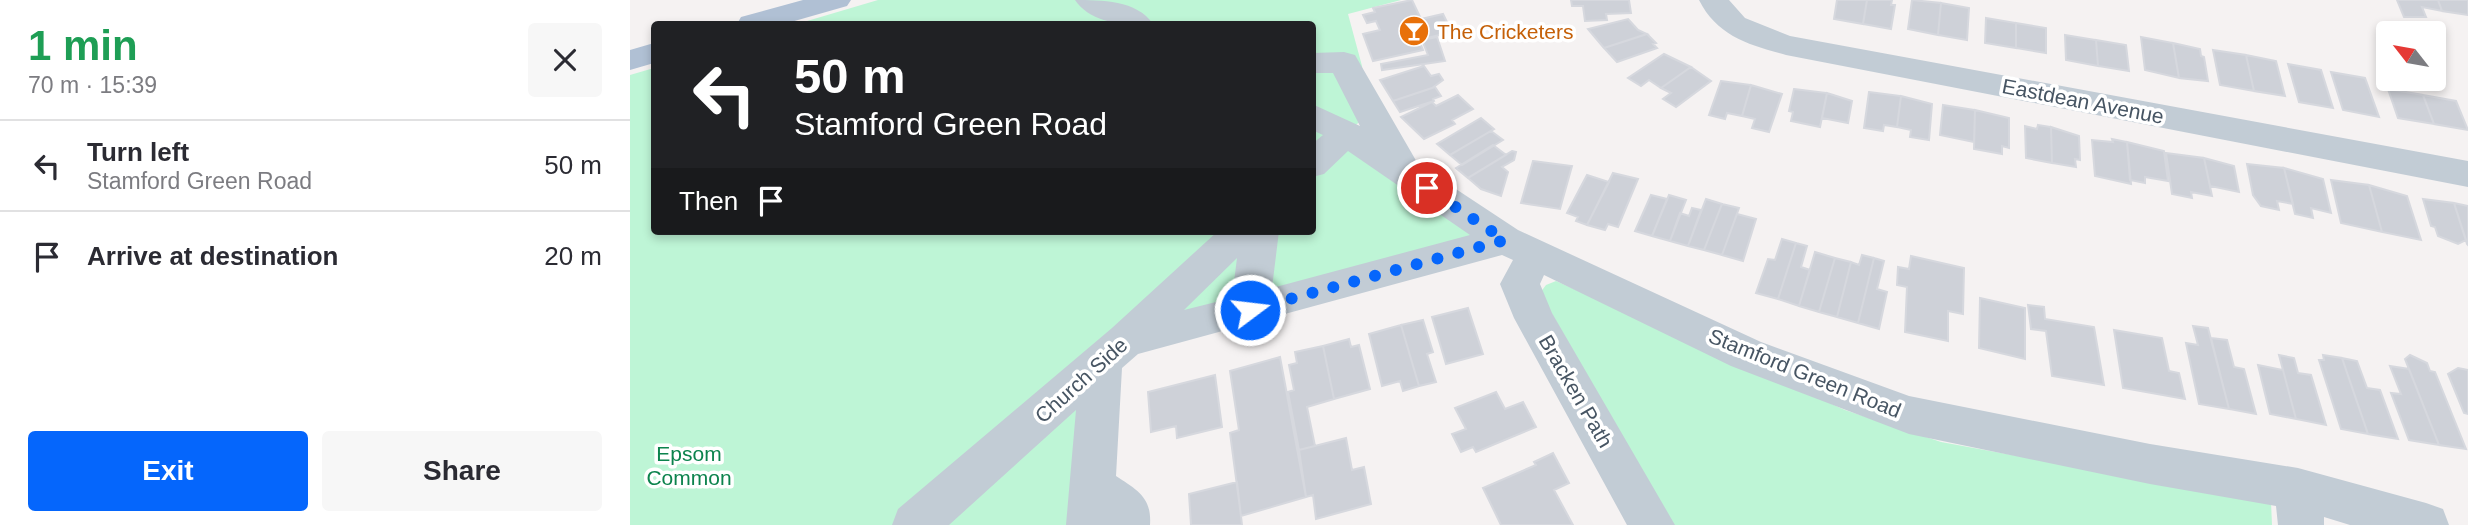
<!DOCTYPE html>
<html lang="en">
<head>
<meta charset="utf-8">
<style>
	:root { --surface:#fff; --page:#f7f7f7; --text:#2b2b33; --muted:#7c7c81; --line:#e1e1e2; --accent:#0566fc }
	body { margin:0; font-family:Helvetica,sans-serif; background:var(--page); color:var(--text); height:100vh; display:flex; flex-direction:column; font-size:26px; white-space:nowrap }
	* { box-sizing:border-box; margin:0 }
	p { font-size:23px; color:var(--muted) }
	.icon { flex:none; width:38px; height:38px; fill:none; stroke:currentColor; stroke-width:2; stroke-linecap:round; stroke-linejoin:round }
	.map { position:relative; flex:1; overflow:hidden }
	.side { display:flex; flex-direction:column; background:var(--surface); width:630px }
	.side>* { flex:none }
	.top-card { position:absolute; left:21px; top:21px; width:665px; height:214px; border-radius:7px; box-shadow:0 4px 10px #0003; background:#202124; color:#fff; overflow:hidden }
	.needle { width:46px; rotate:301deg }
	.buttons { position:absolute; left:1746px; top:21px; display:grid; gap:14px }
	.buttons a { display:grid; place-items:center; width:70px; height:70px; border-radius:7px; background:var(--surface); box-shadow:0 4px 10px #0003; font-size:35px }
	.pin { position:absolute; display:grid; place-items:center; width:60px; height:60px; color:#fff; margin:-30px; border:4px solid #fff; border-radius:50%; box-shadow:0 2px 7px #0007 }
	.me { position:absolute; width:77px; margin:-38px; rotate:75deg; stroke-linejoin:round; filter:drop-shadow(0 0 5px #0008) }
	.turn { display:flex; align-items:center; gap:24px; height:147px; padding:0 28px; font-size:32px }
	.turn .icon { width:91px; height:91px; stroke-width:2.5 }
	.turn b { display:block; font-size:49px; line-height:60px }
	.then { display:flex; align-items:center; height:66px; padding:0 28px; background:#0003; gap:14px; font-size:26px }
	.round { display:grid; place-items:center; flex:none; width:74px; height:74px; border-radius:7px; background:var(--page) }
	.headline { display:flex; align-items:center; justify-content:space-between; height:119px; padding:0 28px }
	h1 { font-size:42px; font-weight:600; line-height:52px; color:#1e9e55 }
	.primary-button { display:flex; gap:14px; margin-top:auto; padding:14px 28px }
	.primary-button a { flex:1; height:80px; border-radius:7px; background:var(--accent); color:#fff; font-size:28px; font-weight:600; line-height:80px; text-align:center }
	.primary-button a+a { background:var(--page); color:var(--text) }
	ul { padding:0; list-style:none }
	li { display:flex; align-items:center; gap:21px; height:91px; padding:0 28px; border-top:2px solid var(--line) }
	li div { flex:1 }
	li b { display:block; font-size:26px }
	li em { font-style:normal }
	main { display:flex; flex:1; min-height:0 }
	.map>svg:first-child { display:block }
</style>
</head>
<body>
<main>
<section class="side">
<div class="headline"><div><h1>1 min</h1><p>70 m · 15:39</p></div><a class="round"><svg class="icon" aria-label="close" viewBox="0 0 24 24"><path d="M6 6l12 12M18 6L6 18"/></svg></a></div>
<ul>
<li><svg class="icon" aria-label="left" viewBox="0 0 24 24"><path d="M17 20v-9H6M10 6l-5 5 5 5"/></svg><div><b>Turn left</b><p>Stamford Green Road</p></div><em>50 m</em></li>
<li><svg class="icon" aria-label="arrive" viewBox="0 0 24 24"><path d="M6 21V4h12l-3 4 3 4H6"/></svg><div><b>Arrive at destination</b></div><em>20 m</em></li>
</ul>
<div class="primary-button"><a>Exit</a><a>Share</a></div>
</section>
<div class="map">
<svg width="1838" height="525" viewBox="0 0 1838 525">
	<rect width="100%" height="100%" fill="#f5f2f2"/>
	<path fill="#bef5d6" d="M 248,0 L 771,0 L 718,14 L 732,66 L 737,115 L 717,133 L 856,237 L 488,331 L 265,525 L 0,525 L 0,75 L 24,68 L 24,231 L 682,231 L 682,24 L 167,24 Z
		M 926,281 L 1215,410 L 1311,442 L 1641,502 L 1642,525 L 1043,525 L 910,293 L 916,285 Z
		M 463,392 L 451,525 L 313,525 Z"/>
	<path fill="#ced1d8" stroke="#d6d8de" stroke-width="2" d="M 782,0 L 791,19 L 813,14 L 822,32 L 789,40 L 793,50 L 743,61 L 733,34 L 750,30 L 746,21 L 737,23 L 733,15 L 745,12 L 743,8 Z
		M 941,0 L 999,0 L 1001,13 L 976,14 L 977,20 L 955,21 L 953,6 L 942,6 Z
		M 1207,0 L 1237,0 L 1233,24 L 1204,19 Z
		M 1237,0 L 1262,0 L 1261,5 L 1265,5 L 1261,29 L 1233,24 Z
		M 1282,0 L 1311,3 L 1308,35 L 1278,29 Z
		M 1767,0 L 1808,0 L 1812,11 L 1792,7 L 1796,17 L 1774,17 Z
		M 1808,0 L 1838,0 L 1838,15 L 1812,11 Z
		M 1311,3 L 1339,8 L 1337,40 L 1308,35 Z
		M 1356,18 L 1386,23 L 1386,48 L 1355,43 Z
		M 998,19 L 1008,30 L 1017,34 L 974,48 L 958,29 Z
		M 1386,23 L 1416,28 L 1416,53 L 1386,48 Z
		M 1017,34 L 1026,43 L 1023,44 L 1027,48 L 987,62 L 974,48 Z
		M 1435,35 L 1466,40 L 1468,66 L 1436,60 Z
		M 807,37 L 815,61 L 752,70 L 751,64 L 798,55 L 792,40 Z
		M 1511,37 L 1543,43 L 1549,78 L 1515,70 Z
		M 1466,40 L 1496,45 L 1499,71 L 1468,66 Z
		M 1543,43 L 1570,49 L 1571,56 L 1574,57 L 1578,81 L 1549,78 Z
		M 1583,50 L 1616,55 L 1624,91 L 1590,85 Z
		M 1034,54 L 1061,67 L 1031,88 L 1019,80 L 1011,86 L 998,78 Z
		M 1616,55 L 1646,61 L 1655,96 L 1624,91 Z
		M 1658,64 L 1691,70 L 1703,108 L 1669,102 Z
		M 794,66 L 801,76 L 809,74 L 813,80 L 802,88 L 763,101 L 750,80 Z
		M 1061,67 L 1081,81 L 1046,107 L 1033,99 L 1041,93 L 1031,88 Z
		M 1701,72 L 1735,78 L 1749,117 L 1713,110 Z
		M 1091,81 L 1121,85 L 1112,116 L 1097,113 L 1095,119 L 1079,115 Z
		M 1121,85 L 1152,94 L 1139,132 L 1122,128 L 1125,119 L 1112,116 Z
		M 805,87 L 811,96 L 803,99 L 804,101 L 770,112 L 763,101 Z
		M 1164,89 L 1197,93 L 1190,127 L 1161,121 L 1163,112 L 1159,111 Z
		M 1758,89 L 1793,95 L 1804,124 L 1768,118 Z
		M 1239,92 L 1271,96 L 1267,127 L 1254,125 L 1253,131 L 1234,128 Z
		M 1197,93 L 1222,101 L 1218,123 L 1192,118 Z
		M 828,95 L 843,109 L 822,120 L 825,124 L 794,139 L 771,117 L 802,102 L 806,106 Z
		M 1793,95 L 1826,101 L 1838,130 L 1804,124 Z
		M 1271,96 L 1302,104 L 1299,140 L 1280,137 L 1281,130 L 1267,127 Z
		M 1313,105 L 1345,110 L 1344,142 L 1310,135 Z
		M 1345,110 L 1379,118 L 1379,148 L 1372,146 L 1372,154 L 1344,149 Z
		M 851,118 L 864,129 L 820,155 L 807,144 Z
		M 1408,125 L 1421,127 L 1422,163 L 1396,158 L 1395,126 L 1407,129 Z
		M 1421,127 L 1449,136 L 1450,160 L 1445,159 L 1446,167 L 1422,163 Z
		M 861,131 L 873,140 L 832,165 L 820,155 Z
		M 1482,139 L 1497,142 L 1501,184 L 1465,176 L 1462,140 L 1483,142 Z
		M 1497,142 L 1534,151 L 1538,181 L 1515,177 L 1515,183 L 1500,180 Z
		M 863,145 L 876,155 L 838,178 L 826,168 Z
		M 882,151 L 886,152 L 884,160 L 872,167 L 878,172 L 871,196 L 851,189 L 838,178 Z
		M 1536,153 L 1574,158 L 1582,196 L 1561,192 L 1562,198 L 1542,194 Z
		M 1574,158 L 1604,166 L 1609,192 L 1580,186 Z
		M 903,161 L 942,166 L 930,209 L 891,203 Z
		M 1617,164 L 1654,168 L 1663,204 L 1647,201 L 1649,210 L 1631,206 L 1623,195 Z
		M 1654,168 L 1693,179 L 1701,213 L 1681,208 L 1683,218 L 1665,214 Z
		M 983,173 L 1008,179 L 988,227 L 978,224 L 975,230 L 957,225 Z
		M 957,175 L 979,182 L 957,225 L 946,221 L 948,217 L 937,213 Z
		M 1701,180 L 1739,185 L 1752,232 L 1711,223 Z
		M 1739,185 L 1777,196 L 1791,240 L 1752,232 Z
		M 1021,195 L 1037,199 L 1022,236 L 1005,231 Z
		M 1039,195 L 1056,200 L 1040,241 L 1022,236 Z
		M 1076,199 L 1092,204 L 1074,250 L 1058,246 Z
		M 1793,199 L 1824,203 L 1836,240 L 1828,244 L 1808,236 L 1805,227 L 1801,226 Z
		M 1824,203 L 1838,206 L 1838,245 L 1837,244 Z
		M 1092,204 L 1109,208 L 1092,255 L 1074,250 Z
		M 1062,208 L 1071,210 L 1058,246 L 1040,241 L 1050,213 L 1059,216 Z
		M 1107,214 L 1126,219 L 1113,261 L 1092,255 Z
		M 1152,239 L 1166,243 L 1148,299 L 1126,293 L 1138,259 L 1145,260 Z
		M 1166,243 L 1177,246 L 1171,267 L 1180,270 L 1169,306 L 1148,299 Z
		M 1185,252 L 1205,258 L 1189,312 L 1169,306 Z
		M 1232,255 L 1244,258 L 1228,323 L 1207,317 L 1221,262 L 1229,265 Z
		M 1281,256 L 1334,268 L 1333,314 L 1318,311 L 1318,341 L 1275,332 L 1277,287 L 1267,285 L 1268,267 L 1279,269 Z
		M 1205,258 L 1221,262 L 1207,317 L 1189,312 Z
		M 1244,258 L 1254,261 L 1247,289 L 1257,292 L 1249,329 L 1228,323 Z
		M 1350,298 L 1395,308 L 1395,359 L 1349,348 Z
		M 1398,305 L 1414,307 L 1415,319 L 1464,327 L 1474,385 L 1422,376 L 1416,331 L 1401,329 Z
		M 838,308 L 853,354 L 816,364 L 802,317 Z
		M 793,320 L 803,352 L 797,354 L 806,382 L 789,386 L 771,325 Z
		M 771,325 L 789,386 L 773,391 L 770,381 L 752,386 L 739,334 Z
		M 1563,326 L 1578,328 L 1599,409 L 1569,404 L 1556,343 L 1568,345 Z
		M 1484,330 L 1532,338 L 1539,371 L 1549,373 L 1555,399 L 1493,388 Z
		M 1581,338 L 1597,340 L 1604,367 L 1614,369 L 1626,414 L 1599,409 Z
		M 719,339 L 721,347 L 729,345 L 740,389 L 704,399 L 693,346 Z
		M 693,346 L 704,399 L 677,407 L 685,446 L 669,450 L 658,392 L 664,390 L 659,365 L 667,363 L 665,352 Z
		M 1649,355 L 1664,358 L 1668,373 L 1681,375 L 1696,425 L 1666,419 Z
		M 1693,355 L 1712,358 L 1738,434 L 1711,429 L 1689,360 L 1694,360 Z
		M 1780,355 L 1797,363 L 1800,371 L 1805,372 L 1836,449 L 1809,445 L 1775,359 Z
		M 650,357 L 676,497 L 611,516 L 600,433 L 609,430 L 600,371 Z
		M 1712,358 L 1727,361 L 1737,388 L 1750,390 L 1768,439 L 1738,434 Z
		M 1628,365 L 1653,370 L 1666,419 L 1640,414 Z
		M 1760,366 L 1779,369 L 1809,445 L 1779,440 L 1761,393 L 1771,394 Z
		M 1828,368 L 1838,370 L 1838,414 L 1834,413 L 1818,374 Z
		M 585,375 L 592,427 L 547,438 L 546,426 L 521,432 L 518,392 Z
		M 866,392 L 875,409 L 893,402 L 906,427 L 846,452 L 843,447 L 831,452 L 822,434 L 836,429 L 825,408 Z
		M 716,438 L 722,470 L 734,467 L 741,504 L 686,519 L 683,495 L 676,497 L 669,450 Z
		M 923,453 L 939,483 L 924,490 L 943,525 L 871,525 L 853,488 L 906,465 L 904,462 Z
		M 607,482 L 612,525 L 561,525 L 559,494 Z"/>
	<g fill="none" stroke-linecap="round" stroke-linejoin="round">
		<path fill="#c2ccd5" fill-rule="evenodd" d="M 445,0 C 471,0 507,0 523,24 C 498,26 461,24 445,0 Z
			M 1069,0 L 1099,0 L 1115,18 L 1160,36 L 1838,161 L 1838,187 L 1156,55 C 1119,45 1087,36 1069,0 Z
			M 714,52 L 725,55 L 788,164 L 888,230 L 1131,342 L 1279,396 L 1520,444 L 1668,468 L 1796,503 L 1813,509 L 1819,525 L 1720,525 L 1694,517 L 1694,525 L 1648,525 L 1646,506 L 1520,484 L 1279,434 L 1101,366 L 914,275 L 910,284 L 922,313 L 1045,525 L 997,525 L 884,318 L 870,284 L 883,260 L 872,255 L 508,354 L 492,368 L 486,476 C 507,490 522,497 520,525 L 436,525 L 446,410 L 319,525 L 262,525 L 268,509 L 482,328 L 588,231 L 649,231 L 642,288 L 840,235 L 718,151 L 694,174 L 682,177 L 682,144 L 693,135 L 682,130 L 682,104 L 730,126 L 703,73 L 682,73 L 682,53 ZM 607,258 L 602,298 L 554,310 Z"/>
		<path fill="#b0c0d4" fill-rule="evenodd" d="M 173,0 L 221,0 L 217,6 L 154,24 L 107,24 L 111,17 Z
			M 24,43 L 24,63 L 0,70 L 0,50 Z"/>
	</g>
	<g fill="none" stroke-linecap="round" stroke-linejoin="round">
		<path stroke="#0566fc" stroke-width="12" stroke-dasharray="0 21.6" d="M 620,310 L 875,240 L 797,188"/>
	</g>
	<defs>
		<g id="bar-disc" transform="scale(1.575)"><circle r="9.5" fill="#e8710a" stroke="#fff"/><path d="M-6-5H6L.8 .8V4.5H3.5V6h-7V4.5H-.8V.8Z" fill="#fff"/></g>
	</defs>
	<g fill-rule="evenodd">
		<use href="#bar-disc" x="784" y="31"/>
	</g>
	<g text-anchor="middle" dominant-baseline="central" stroke-width="7" stroke-linejoin="round" paint-order="stroke">
		<g font-size="21" fill="#c56008" stroke="#fff" text-anchor="start">
			<text x="807" y="31">The Cricketers</text>
		</g>
		<g font-size="21" fill="#475563" stroke="#fff">
			<text transform="translate(1453 101) rotate(11)">Eastdean Avenue</text>
			<text transform="translate(1175 373) rotate(22)">Stamford Green Road</text>
			<text transform="translate(451 380) rotate(-42)">Church Side</text>
			<text transform="translate(946 391) rotate(60)">Bracken Path</text>
		</g>
		<g font-size="21" fill="#0c834d" stroke="#fff">
			<text x="59" y="453">Epsom<tspan x="59" dy="24">Common</tspan></text>
		</g>
	</g>
</svg>
<div class="buttons">
<a><svg class="needle" viewBox="-14 -14 28 28"><path d="M0-13l5 13h-10z" fill="#e53935"/><path d="M0 13l5-13h-10z" fill="#7c7c81"/></svg></a>
</div>
<div class="pin" style="left:797px;top:188px;background:#d93025"><svg class="icon" aria-label="arrive" viewBox="0 0 24 24"><path d="M6 21V4h12l-3 4 3 4H6"/></svg></div>
<svg class="me" style="left:620px;top:310px" viewBox="-20 -20 40 40"><circle r="17" fill="#0566fc" stroke="#fff" stroke-width="3"/><path d="M0-11L8 9 0 5-8 9z" fill="#fff"/></svg>
<div class="top-card">
<div class="turn"><svg class="icon" aria-label="left" viewBox="0 0 24 24"><path d="M17 20v-9H6M10 6l-5 5 5 5"/></svg><div><b>50 m</b>Stamford Green Road</div></div>
<div class="then">Then<svg class="icon" aria-label="arrive" viewBox="0 0 24 24"><path d="M6 21V4h12l-3 4 3 4H6"/></svg></div>
</div>
</div>
</main>
</body>
</html>
